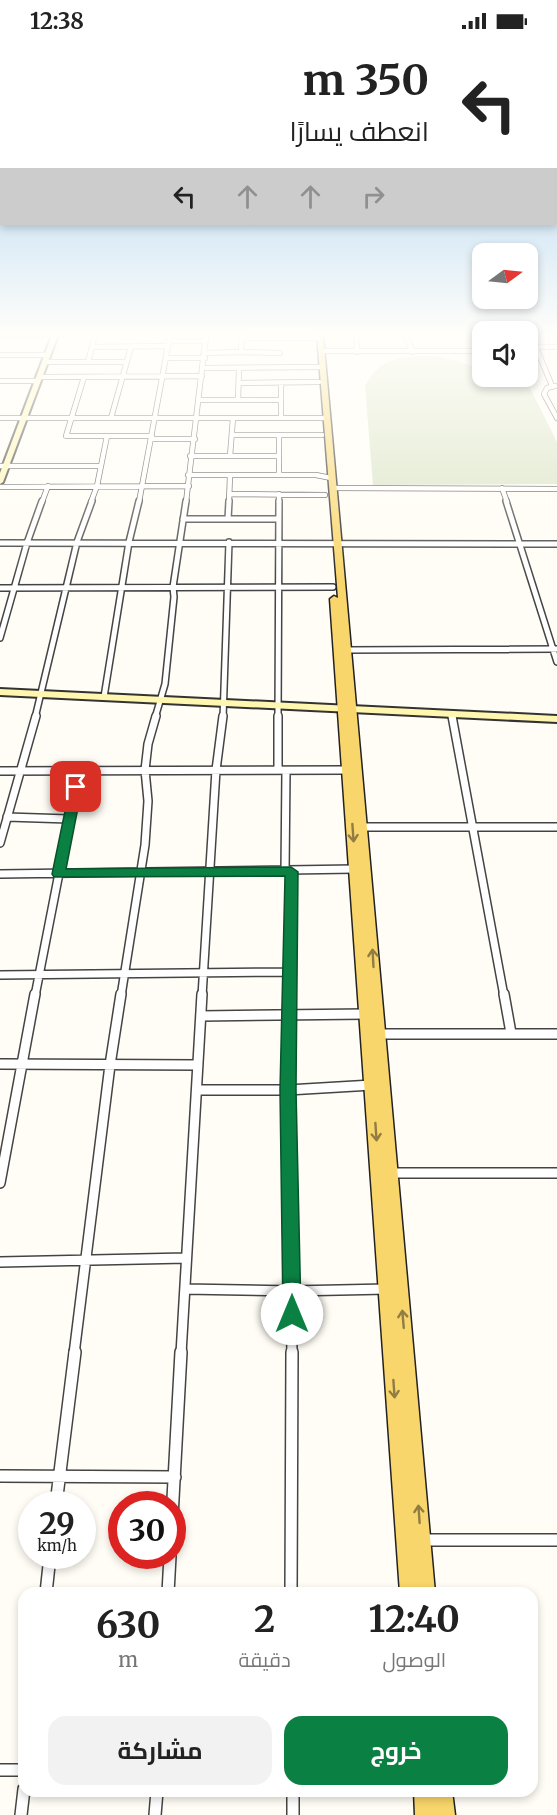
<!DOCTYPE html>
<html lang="ar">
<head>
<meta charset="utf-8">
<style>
	:root { --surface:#fff; --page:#f2f2f2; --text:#222; --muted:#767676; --accent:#0b8043 }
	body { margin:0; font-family:Merriweather,Cairo,serif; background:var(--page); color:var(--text); direction:rtl; height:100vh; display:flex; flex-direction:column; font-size:22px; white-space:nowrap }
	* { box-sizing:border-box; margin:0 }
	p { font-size:20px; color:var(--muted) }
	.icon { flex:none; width:33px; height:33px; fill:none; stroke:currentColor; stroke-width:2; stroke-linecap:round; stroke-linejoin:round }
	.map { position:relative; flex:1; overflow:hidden; direction:ltr }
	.drawer { position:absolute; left:18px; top:1545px; width:520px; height:210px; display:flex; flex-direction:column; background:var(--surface); border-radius:18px; box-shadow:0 3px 9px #0003; direction:rtl }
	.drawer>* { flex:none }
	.top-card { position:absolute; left:0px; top:0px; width:558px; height:183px; box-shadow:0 3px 9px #0003; direction:rtl; background:#fff; color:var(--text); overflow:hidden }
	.needle { width:39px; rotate:75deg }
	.fabs { position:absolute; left:472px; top:201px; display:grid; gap:12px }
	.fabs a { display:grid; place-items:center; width:66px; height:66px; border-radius:12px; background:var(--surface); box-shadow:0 3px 9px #0003; font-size:30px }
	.speed { position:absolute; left:18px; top:1449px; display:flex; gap:12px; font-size:30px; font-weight:700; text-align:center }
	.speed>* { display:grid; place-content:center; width:78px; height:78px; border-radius:50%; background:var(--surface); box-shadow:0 3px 9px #0003; line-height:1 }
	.speed small { font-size:15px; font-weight:400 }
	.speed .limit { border:9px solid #d22; background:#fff; color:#111 }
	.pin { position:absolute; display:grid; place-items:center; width:51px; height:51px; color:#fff; margin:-26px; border-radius:12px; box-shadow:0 3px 9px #0006 }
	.me { position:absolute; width:66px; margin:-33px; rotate:0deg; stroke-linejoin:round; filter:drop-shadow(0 0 4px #0008) }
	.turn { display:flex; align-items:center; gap:21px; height:126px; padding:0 30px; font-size:27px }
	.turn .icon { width:78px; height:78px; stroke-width:2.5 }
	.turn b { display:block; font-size:42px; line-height:51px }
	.lanes { display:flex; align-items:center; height:57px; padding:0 30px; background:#0003; justify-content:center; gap:30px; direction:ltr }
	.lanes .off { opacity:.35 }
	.eta { display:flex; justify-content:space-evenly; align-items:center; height:102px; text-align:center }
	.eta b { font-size:36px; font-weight:700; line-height:42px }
	.cta { display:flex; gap:12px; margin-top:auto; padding:12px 30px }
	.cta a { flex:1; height:69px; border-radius:18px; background:var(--accent); color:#fff; font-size:24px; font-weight:700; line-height:69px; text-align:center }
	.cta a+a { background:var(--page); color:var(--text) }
	.status { display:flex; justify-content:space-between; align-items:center; height:42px; padding:0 30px; background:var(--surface); direction:ltr }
	.status svg { height:16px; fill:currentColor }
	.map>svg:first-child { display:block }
</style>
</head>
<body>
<div class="status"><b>12:38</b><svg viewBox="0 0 49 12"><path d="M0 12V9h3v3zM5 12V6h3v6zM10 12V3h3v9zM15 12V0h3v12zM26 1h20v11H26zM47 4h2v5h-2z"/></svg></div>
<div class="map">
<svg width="557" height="1773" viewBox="0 0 557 1773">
	<rect width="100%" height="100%" fill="#fffdf5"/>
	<path fill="#d9e3c4" d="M 421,314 L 442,315 L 483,327 L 483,334 L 520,335 L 526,338 L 557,400 L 557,442 L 373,443 L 365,344 C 380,318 392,316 421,314 Z"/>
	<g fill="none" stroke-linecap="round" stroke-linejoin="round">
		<g stroke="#444" stroke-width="6">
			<path id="street-far4" d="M 0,293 L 55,293
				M 356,293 L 357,310
				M 405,293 L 413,310
				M 531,293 L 552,344
				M 242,294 L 241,310 L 280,311
				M 242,296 L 316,296
				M 169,299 L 206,299
				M 92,305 L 168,304
				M 536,305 L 557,305
				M 322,309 L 483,309
				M 206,311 L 241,310
				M 0,313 L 48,313
				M 167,316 L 205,316
				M 45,320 L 127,320
				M 88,320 L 95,293
				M 203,326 L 322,325
				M 40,335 L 202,334
				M 84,335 L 66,394 L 152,394
				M 0,339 L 38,339
				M 239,341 L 319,340
				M 281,341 L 281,376
				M 555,344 L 547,346 L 544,352 L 557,376
				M 199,358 L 281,358
				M 238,358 L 239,326
				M 0,376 L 326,376
				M 111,376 L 131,305
				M 232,393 L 322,393
				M 279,393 L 279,433
				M 152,397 L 195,397
				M 190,414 L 278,414
				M 230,414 L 233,376
				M 0,424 L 101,424
				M 188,433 L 316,433 L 331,436
				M 0,445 L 189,444
				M 332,446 L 557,447
				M 502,446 L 507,460
				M 230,452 L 325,453
				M 42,460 L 48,444
				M 91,460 L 97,444 L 107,394
				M 139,460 L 170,293
				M 186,460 L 206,293
				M 229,460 L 230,433
				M 279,460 L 279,452"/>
		</g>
		<g stroke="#444" stroke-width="8">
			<path id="street-far3" d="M 506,459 L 557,620
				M 183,477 L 278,477
				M 228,477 L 229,459
				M 0,501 L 557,502
				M 0,546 L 333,545
				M 0,596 L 27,501 L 42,459
				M 347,608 L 557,607
				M 104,655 L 129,500 L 139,459
				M 452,672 L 453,676
				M 35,676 L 77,500 L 92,459
				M 155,676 L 165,642 L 174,555 L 173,545 L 186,459
				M 223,676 L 229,500
				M 278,676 L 279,459"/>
		</g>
		<g stroke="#444" stroke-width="10">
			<path id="street-far2" d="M 452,674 L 504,954
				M 278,727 L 278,674
				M 0,729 L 348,728
				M 7,775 L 69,777
				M 363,785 L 557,785
				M 0,801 L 36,674
				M 285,830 L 286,729
				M 0,832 L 355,827
				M 0,933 L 289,930
				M 35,954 L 79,729
				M 121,954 L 145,803 L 148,759 L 145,728 L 148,702 L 156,674
				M 202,954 L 216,728 L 223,674
				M 289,954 L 291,829"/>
		</g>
		<g stroke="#444" stroke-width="12">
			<path id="street-far1" d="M 289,952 L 288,1048 L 292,1312
				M 504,952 L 511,991
				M 201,974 L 366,972
				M 377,992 L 557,992
				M 0,1022 L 198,1023
				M 197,1048 L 288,1048 L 372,1043
				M 391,1131 L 557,1131
				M 0,1141 L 35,952
				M 0,1220 L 186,1216
				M 185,1247 L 292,1249 L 387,1247
				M 74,1312 L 110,1023 L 121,952
				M 181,1312 L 202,952"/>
		</g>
		<g stroke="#444" stroke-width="14">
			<path id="street" d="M 0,1434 L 175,1435
				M 56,1462 L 75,1310
				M 172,1475 L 181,1310
				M 421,1498 L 557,1498
				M 46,1551 L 50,1514
				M 168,1551 L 170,1514
				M 291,1551 L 292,1310
				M 0,1728 L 24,1728
				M 293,1749 L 293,1773
				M 21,1773 L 24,1747
				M 155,1773 L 157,1749"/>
		</g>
		<g stroke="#333" stroke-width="4">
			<path id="secondary" d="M 52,293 L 58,293 L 3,440 L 0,442 L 0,431 Z
				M 0,647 L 557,674 L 557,680 L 0,653 Z"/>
		</g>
		<g stroke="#222" stroke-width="3">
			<path id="primary" d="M 317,293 L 323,293 L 435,1551 L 400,1551 L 330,557 L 334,554 L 338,556 Z
				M 414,1749 L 452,1749 L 455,1773 L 415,1773 Z"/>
		</g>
		<use href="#street-far4" stroke="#fff" stroke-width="4.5"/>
		<use href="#street-far3" stroke="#fff" stroke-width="5"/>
		<use href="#street-far2" stroke="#fff" stroke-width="7"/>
		<use href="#street-far1" stroke="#fff" stroke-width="9"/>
		<use href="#street" stroke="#fff" stroke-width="11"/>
		<use href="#secondary" fill="#fff6b0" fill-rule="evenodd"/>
		<use href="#primary" fill="#f9d66b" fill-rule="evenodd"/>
	</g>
	<defs><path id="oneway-shaft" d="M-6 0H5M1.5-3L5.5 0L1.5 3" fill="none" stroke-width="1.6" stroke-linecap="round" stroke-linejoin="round" transform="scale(1.5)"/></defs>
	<g stroke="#917d42">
		<use href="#oneway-shaft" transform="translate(353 791) rotate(86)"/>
		<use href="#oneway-shaft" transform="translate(373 916) rotate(-93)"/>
		<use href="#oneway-shaft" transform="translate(376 1090) rotate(86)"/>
		<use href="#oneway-shaft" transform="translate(403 1277) rotate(-95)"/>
		<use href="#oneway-shaft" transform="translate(394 1347) rotate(86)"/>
		<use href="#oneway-shaft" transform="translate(419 1472) rotate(-94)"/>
	</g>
	<linearGradient id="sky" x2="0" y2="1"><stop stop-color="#95c6ee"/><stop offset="0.54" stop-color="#fffefa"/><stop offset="1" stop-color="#fffefa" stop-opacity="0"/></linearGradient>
	<rect width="557" height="541" fill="url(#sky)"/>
	<path fill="#0b8043" stroke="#07532c" stroke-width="1.5" d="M 76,741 L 82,745 L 66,827 L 291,825 L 298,830 L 296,1048 L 301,1272 L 299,1279 L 292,1281 L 286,1279 L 283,1272 L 280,1048 L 285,834 L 54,835 L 52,832 L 70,745 Z"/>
</svg>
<div class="fabs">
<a><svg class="needle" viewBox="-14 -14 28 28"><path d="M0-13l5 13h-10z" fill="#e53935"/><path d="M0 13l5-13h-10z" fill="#767676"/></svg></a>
<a><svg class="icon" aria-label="sound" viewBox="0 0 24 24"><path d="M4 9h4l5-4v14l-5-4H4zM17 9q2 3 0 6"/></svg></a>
</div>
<div class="speed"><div>29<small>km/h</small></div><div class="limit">30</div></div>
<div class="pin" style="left:76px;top:745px;background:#d93025"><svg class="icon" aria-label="arrive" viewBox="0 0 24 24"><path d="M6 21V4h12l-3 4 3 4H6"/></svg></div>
<svg class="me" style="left:292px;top:1272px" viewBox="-20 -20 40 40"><circle r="19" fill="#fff"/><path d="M0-13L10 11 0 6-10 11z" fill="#0b8043"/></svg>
<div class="top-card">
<div class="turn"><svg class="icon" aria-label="left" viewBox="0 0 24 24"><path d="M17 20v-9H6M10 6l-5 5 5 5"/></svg><div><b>350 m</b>انعطف يسارًا</div></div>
<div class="lanes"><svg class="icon" aria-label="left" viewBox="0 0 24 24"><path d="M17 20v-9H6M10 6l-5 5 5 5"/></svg><svg class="icon off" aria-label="ahead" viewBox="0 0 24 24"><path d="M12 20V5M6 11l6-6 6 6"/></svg><svg class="icon off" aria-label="ahead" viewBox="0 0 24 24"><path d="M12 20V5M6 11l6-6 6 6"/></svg><svg class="icon off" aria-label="right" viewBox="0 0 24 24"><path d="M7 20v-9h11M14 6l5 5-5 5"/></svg></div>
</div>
<section class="drawer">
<div class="eta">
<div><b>12:40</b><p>الوصول</p></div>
<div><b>2</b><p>دقيقة</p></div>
<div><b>630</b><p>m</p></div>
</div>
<div class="cta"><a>خروج</a><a>مشاركة</a></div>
</section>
</div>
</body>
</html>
